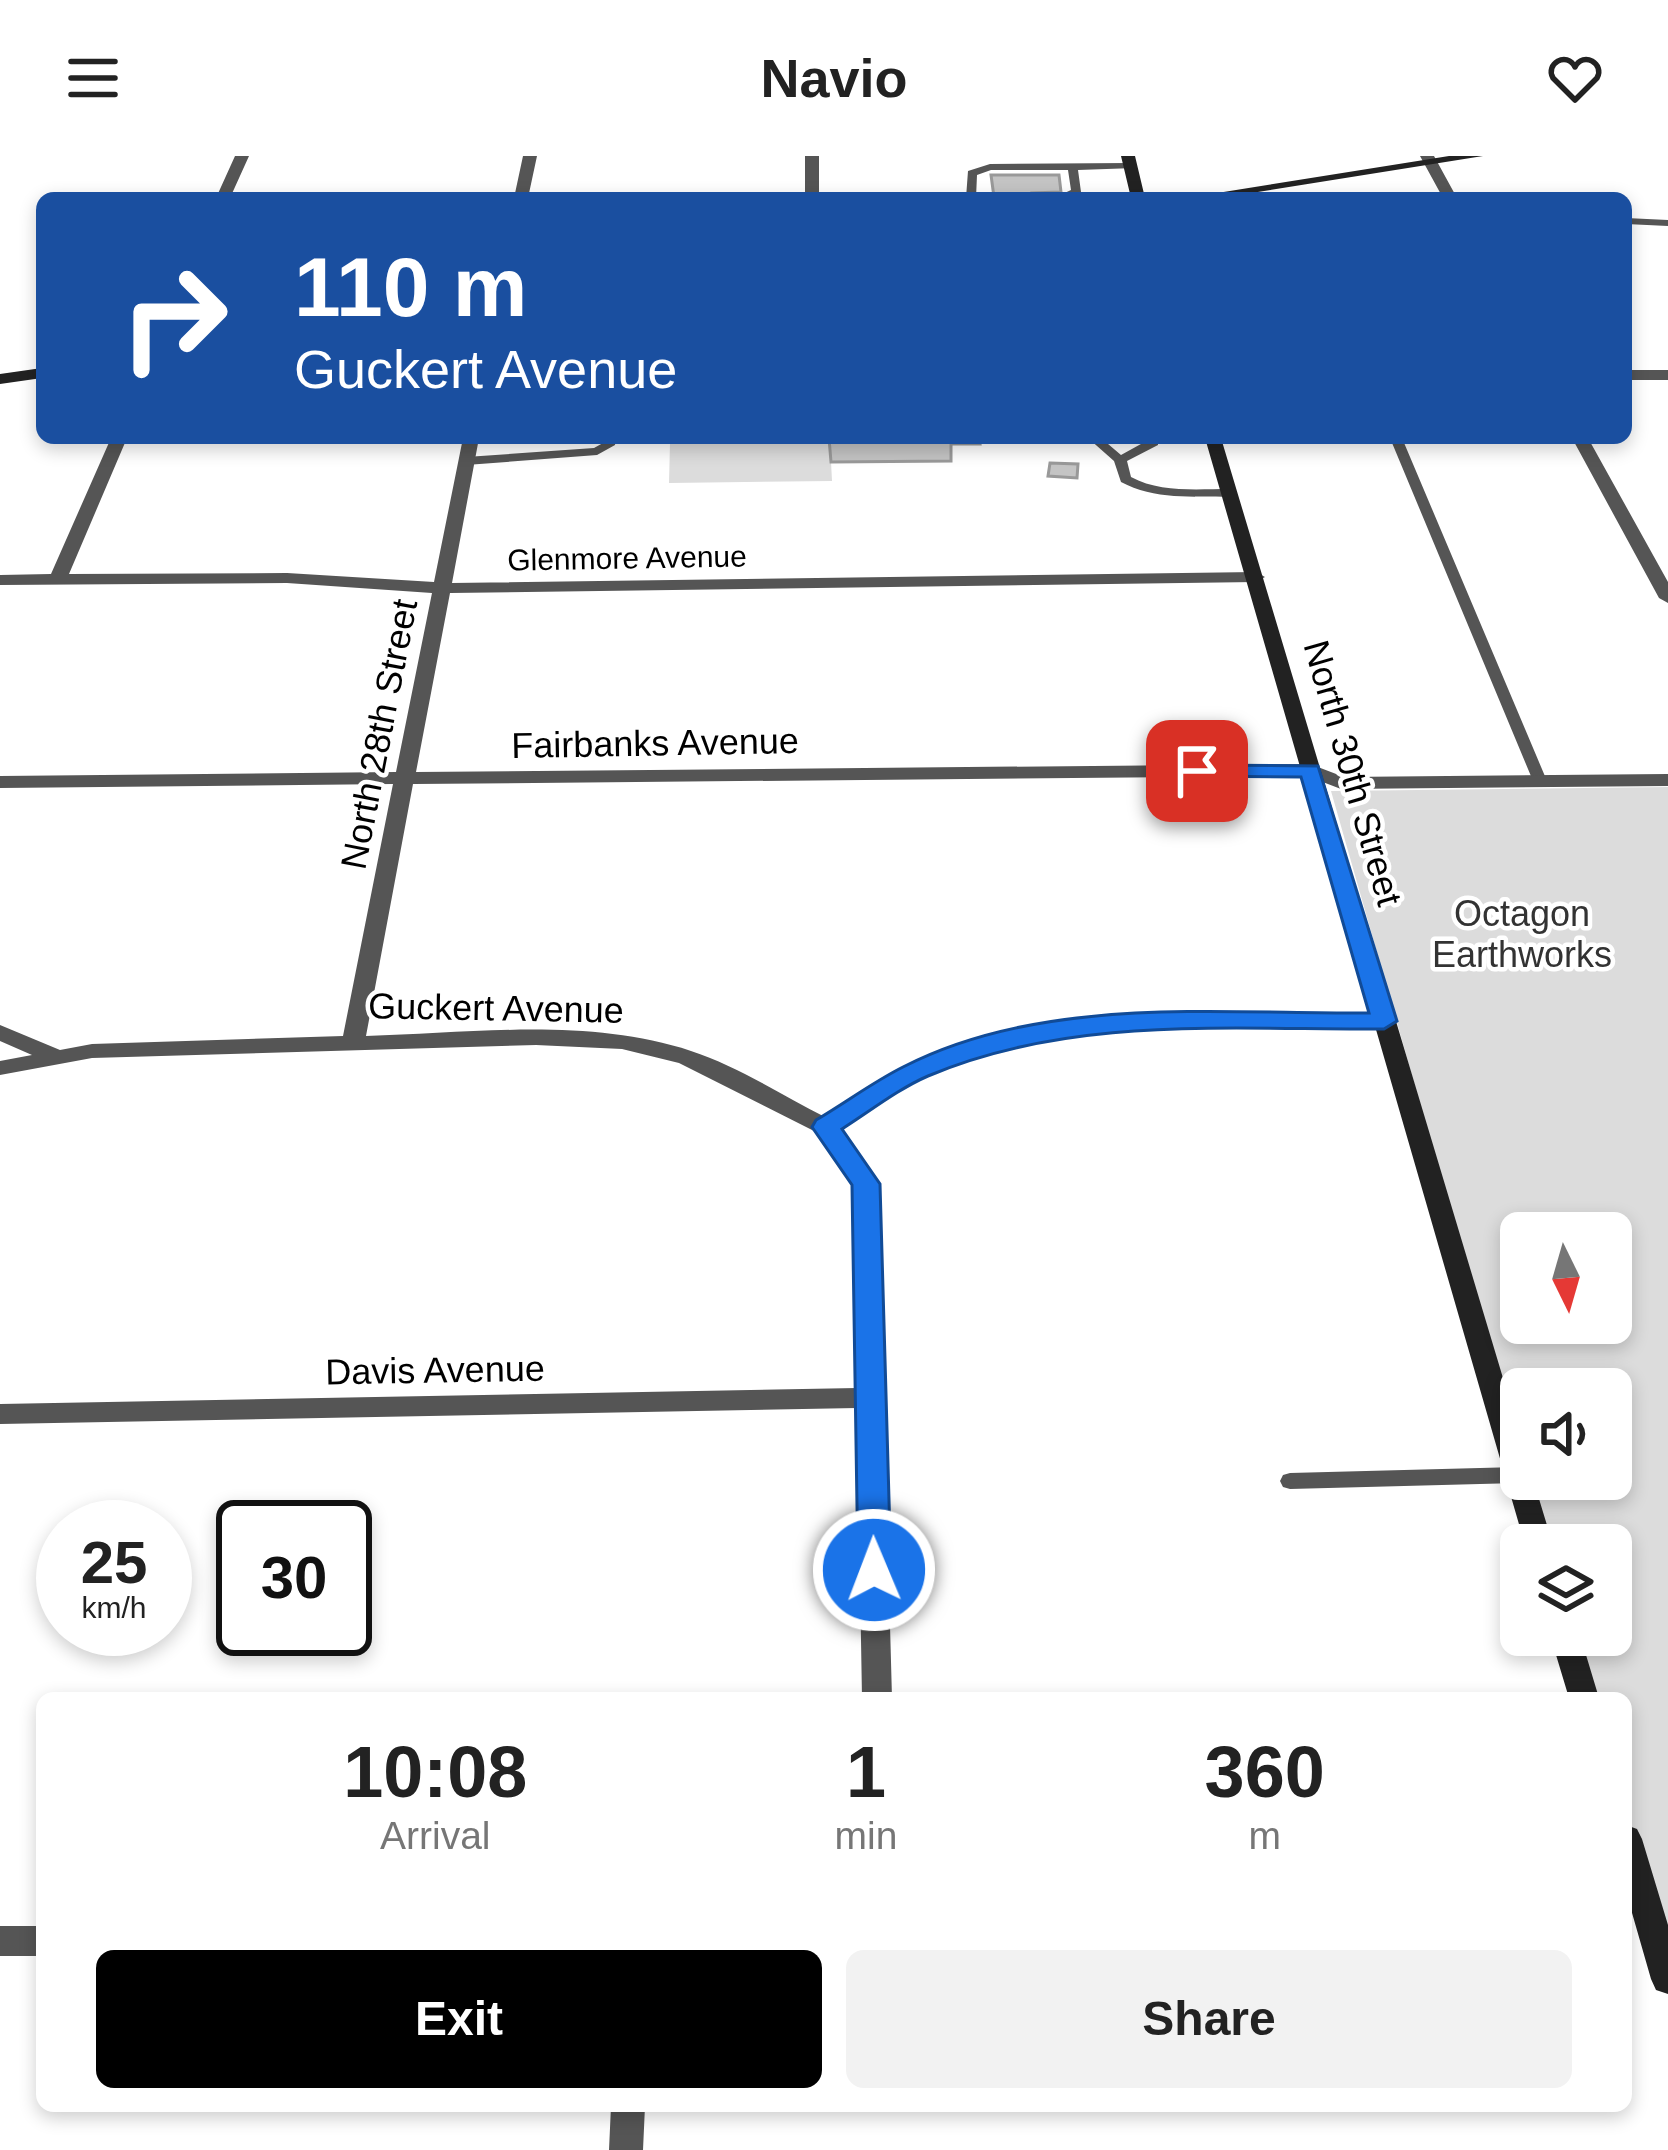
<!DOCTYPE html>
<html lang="en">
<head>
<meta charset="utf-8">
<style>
	:root { --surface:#fff; --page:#f2f2f2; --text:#222; --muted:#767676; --accent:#000 }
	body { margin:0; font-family:Helvetica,sans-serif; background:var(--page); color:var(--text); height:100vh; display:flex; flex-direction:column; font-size:45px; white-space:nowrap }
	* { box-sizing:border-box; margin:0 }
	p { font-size:39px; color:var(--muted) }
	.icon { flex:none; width:66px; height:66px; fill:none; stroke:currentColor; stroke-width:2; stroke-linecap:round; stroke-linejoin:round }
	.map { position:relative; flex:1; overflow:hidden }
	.panel { position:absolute; left:36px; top:1536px; width:1596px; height:420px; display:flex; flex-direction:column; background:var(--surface); border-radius:18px; box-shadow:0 6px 18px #0003 }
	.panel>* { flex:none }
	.banner { position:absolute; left:36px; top:36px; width:1596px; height:252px; border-radius:18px; box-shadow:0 6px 18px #0003; background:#1a4fa0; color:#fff; overflow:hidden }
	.needle { width:78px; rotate:175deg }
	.tools { position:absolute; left:1500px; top:1056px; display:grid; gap:24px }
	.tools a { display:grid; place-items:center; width:132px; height:132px; border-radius:18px; background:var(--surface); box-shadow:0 6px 18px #0003; font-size:60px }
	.speed { position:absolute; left:36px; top:1344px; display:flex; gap:24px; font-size:60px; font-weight:700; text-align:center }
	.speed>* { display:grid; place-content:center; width:156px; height:156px; border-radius:50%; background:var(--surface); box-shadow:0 6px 18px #0003; line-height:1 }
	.speed small { font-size:30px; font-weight:400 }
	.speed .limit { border:6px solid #111; border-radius:18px; background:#fff; color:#111 }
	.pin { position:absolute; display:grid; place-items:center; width:102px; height:102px; color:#fff; margin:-51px; border-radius:24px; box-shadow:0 6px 18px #0006 }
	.me { position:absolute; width:132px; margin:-66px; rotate:359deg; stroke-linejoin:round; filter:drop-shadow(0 0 9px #0008) }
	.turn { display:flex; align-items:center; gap:42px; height:252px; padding:0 60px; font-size:54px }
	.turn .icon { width:156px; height:156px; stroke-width:2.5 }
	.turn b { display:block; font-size:84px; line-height:102px }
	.eta { display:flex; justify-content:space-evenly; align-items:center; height:204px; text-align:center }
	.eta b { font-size:72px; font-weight:600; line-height:84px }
	.button { display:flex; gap:24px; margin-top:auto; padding:24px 60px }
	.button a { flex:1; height:138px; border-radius:18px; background:var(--accent); color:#fff; font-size:48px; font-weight:600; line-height:138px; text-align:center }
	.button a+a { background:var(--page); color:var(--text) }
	header { display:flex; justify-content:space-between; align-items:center; height:156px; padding:0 60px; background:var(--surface); font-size:54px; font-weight:600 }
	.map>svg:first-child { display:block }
</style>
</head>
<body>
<header><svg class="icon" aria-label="menu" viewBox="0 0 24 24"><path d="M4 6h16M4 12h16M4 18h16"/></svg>Navio<svg class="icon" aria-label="heart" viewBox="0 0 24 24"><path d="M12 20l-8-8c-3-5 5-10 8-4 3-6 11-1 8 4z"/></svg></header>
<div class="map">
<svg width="1668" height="1994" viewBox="0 0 1668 1994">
	<rect width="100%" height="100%" fill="#fff"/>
	<path fill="#dcdcdc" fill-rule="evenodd" d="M 830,286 L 832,325 L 669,327 L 670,287 Z
		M 1668,631 L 1668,1773 L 1626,1670 L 1626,1542 L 1589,1542 L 1571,1479 L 1611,1479 L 1611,1389 L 1546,1389 L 1527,1323 L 1611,1323 L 1611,1233 L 1521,1233 L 1521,1302 L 1331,635 ZM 1521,1077 L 1611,1077 L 1611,1167 L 1521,1167 Z"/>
	<path fill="#c4c4c4" stroke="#999" stroke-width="3" d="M 991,19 L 1059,19 L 1061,36 L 1032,37 L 1033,42 L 979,42 L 994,41 Z
		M 829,282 L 979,282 L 980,288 L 951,288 L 951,305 L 831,306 Z
		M 1050,307 L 1078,308 L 1077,322 L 1048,320 Z"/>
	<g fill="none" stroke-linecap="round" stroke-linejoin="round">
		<path fill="#555" fill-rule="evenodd" d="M 1131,7 L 1136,10 L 1135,12 L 1078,14 L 1081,36 L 1069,42 L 1054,42 L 1071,34 L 1068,14 L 991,14 L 977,19 L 976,42 L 966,42 L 968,15 L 990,8 Z
			M 1626,62 L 1668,64 L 1668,70 L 1626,68 Z
			M 604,282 L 616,282 L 615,289 L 597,299 L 466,309 L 460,305 L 466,301 L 594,292 L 603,287 Z
			M 1088,282 L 1101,282 L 1121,299 L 1150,283 L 1158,283 L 1158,289 L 1127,305 L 1131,321 C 1160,337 1197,333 1230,333 L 1236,337 L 1230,341 C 1193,340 1154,344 1121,326 L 1114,305 Z
			M 1390,282 L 1402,282 L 1547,625 L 1545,628 L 1540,629 L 1533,625 Z
			M 1518,1311 L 1521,1312 L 1521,1323 L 1526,1323 L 1518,1327 L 1290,1333 L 1283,1331 L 1280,1325 L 1283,1319 L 1290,1317 Z"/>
		<path fill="#555" fill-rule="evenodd" d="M 235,0 L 249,0 L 230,42 L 216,42 Z
			M 523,0 L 537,0 L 528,42 L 514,42 Z
			M 805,0 L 819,0 L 819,42 L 805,42 Z
			M 1420,0 L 1434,0 L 1457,42 L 1443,42 Z
			M 1626,214 L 1668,214 L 1668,224 L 1626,224 Z
			M 111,282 L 127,282 L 69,418 L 287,417 L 434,426 L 463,282 L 479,282 L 452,427 L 1256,416 L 1265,421 L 1256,426 L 450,437 L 416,616 L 1310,608 L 1344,621 L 1668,618 L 1668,630 L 1341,633 L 1307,620 L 413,628 L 366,880 C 472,877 588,861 691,895 C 737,910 782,939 825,961 C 864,937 903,910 946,894 C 1086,842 1238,857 1384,858 L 1395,865 L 1384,872 C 1244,871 1094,854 961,905 C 918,921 879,949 840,973 L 878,1028 L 892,1542 L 862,1542 L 857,1252 L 0,1268 L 0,1248 L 857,1232 L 854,1029 L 818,977 L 679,907 L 622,893 L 536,889 L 92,902 L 0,919 L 0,905 L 32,899 L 0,885 L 0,869 L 60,894 L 92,888 L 343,880 L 393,628 L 0,632 L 0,620 L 396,616 L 432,437 L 287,427 L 0,429 L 0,419 L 51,418 Z
			M 1572,282 L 1588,282 L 1668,426 L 1668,447 L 1659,442 Z
			M 0,1770 L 42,1770 L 42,1800 L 0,1800 Z
			M 611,1950 L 645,1950 L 643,1994 L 609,1994 Z"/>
		<path fill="#222" fill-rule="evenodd" d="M 1121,0 L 1135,0 L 1145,42 L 1131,42 Z
			M 1449,0 L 1483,0 L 1220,42 L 1186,42 Z
			M 42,212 L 42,222 L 0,228 L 0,218 Z
			M 1205,282 L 1221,282 L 1521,1282 L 1521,1323 L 1533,1323 L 1553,1389 L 1525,1389 Z
			M 1550,1479 L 1580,1479 L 1599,1542 L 1569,1542 Z
			M 1626,1669 L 1637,1673 L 1642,1683 L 1668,1769 L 1668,1838 L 1656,1834 L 1651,1823 L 1626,1736 Z"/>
	</g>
	<path fill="#1a73e8" stroke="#114b97" stroke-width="3" d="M 1197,609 L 1318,610 L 1397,865 L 1384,873 C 1231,874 1072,859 928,920 C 898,933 869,956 842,973 L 880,1028 L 891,1414 L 886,1423 L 863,1423 L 858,1414 L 852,1029 L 812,971 L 816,964 C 845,947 873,926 903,911 C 1043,839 1217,858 1369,857 L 1301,621 L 1189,620 L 1189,611 Z"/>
	<g text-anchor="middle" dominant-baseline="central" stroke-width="9" stroke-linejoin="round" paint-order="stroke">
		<g font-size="30" fill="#000" stroke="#fff">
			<text transform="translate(627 402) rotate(-1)">Glenmore Avenue</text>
		</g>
		<g font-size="36" fill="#000" stroke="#fff">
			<text transform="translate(379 578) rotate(-79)">North 28th Street</text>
			<text transform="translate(655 587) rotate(-1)">Fairbanks Avenue</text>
			<text transform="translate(1353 617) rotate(74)">North 30th Street</text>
			<text transform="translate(496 852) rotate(1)">Guckert Avenue</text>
			<text transform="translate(435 1214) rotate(-1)">Davis Avenue</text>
		</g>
		<g font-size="36" fill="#333" stroke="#fff">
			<text x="1522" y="757">Octagon<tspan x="1522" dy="41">Earthworks</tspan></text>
		</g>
	</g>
</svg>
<div class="tools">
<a><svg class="needle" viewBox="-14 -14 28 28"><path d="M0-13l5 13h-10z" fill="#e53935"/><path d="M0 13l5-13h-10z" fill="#767676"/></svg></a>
<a><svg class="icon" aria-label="sound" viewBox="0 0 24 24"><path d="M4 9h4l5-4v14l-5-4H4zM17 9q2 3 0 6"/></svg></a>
<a><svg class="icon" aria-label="layers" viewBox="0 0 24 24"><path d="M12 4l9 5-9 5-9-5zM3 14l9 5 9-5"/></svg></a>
</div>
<div class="speed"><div>25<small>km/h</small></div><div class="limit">30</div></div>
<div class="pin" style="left:1197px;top:615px;background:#d93025"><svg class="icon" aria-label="arrive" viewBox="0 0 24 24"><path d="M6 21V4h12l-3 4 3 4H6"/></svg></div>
<svg class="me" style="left:874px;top:1414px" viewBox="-20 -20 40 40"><circle r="17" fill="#1a73e8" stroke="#fff" stroke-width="3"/><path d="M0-11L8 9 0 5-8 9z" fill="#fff"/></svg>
<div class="banner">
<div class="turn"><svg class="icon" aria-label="right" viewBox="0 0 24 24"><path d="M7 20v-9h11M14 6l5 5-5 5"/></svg><div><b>110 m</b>Guckert Avenue</div></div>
</div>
<section class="panel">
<div class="eta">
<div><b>10:08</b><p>Arrival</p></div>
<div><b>1</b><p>min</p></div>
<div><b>360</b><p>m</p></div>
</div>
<div class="button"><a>Exit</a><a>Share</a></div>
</section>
</div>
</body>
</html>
